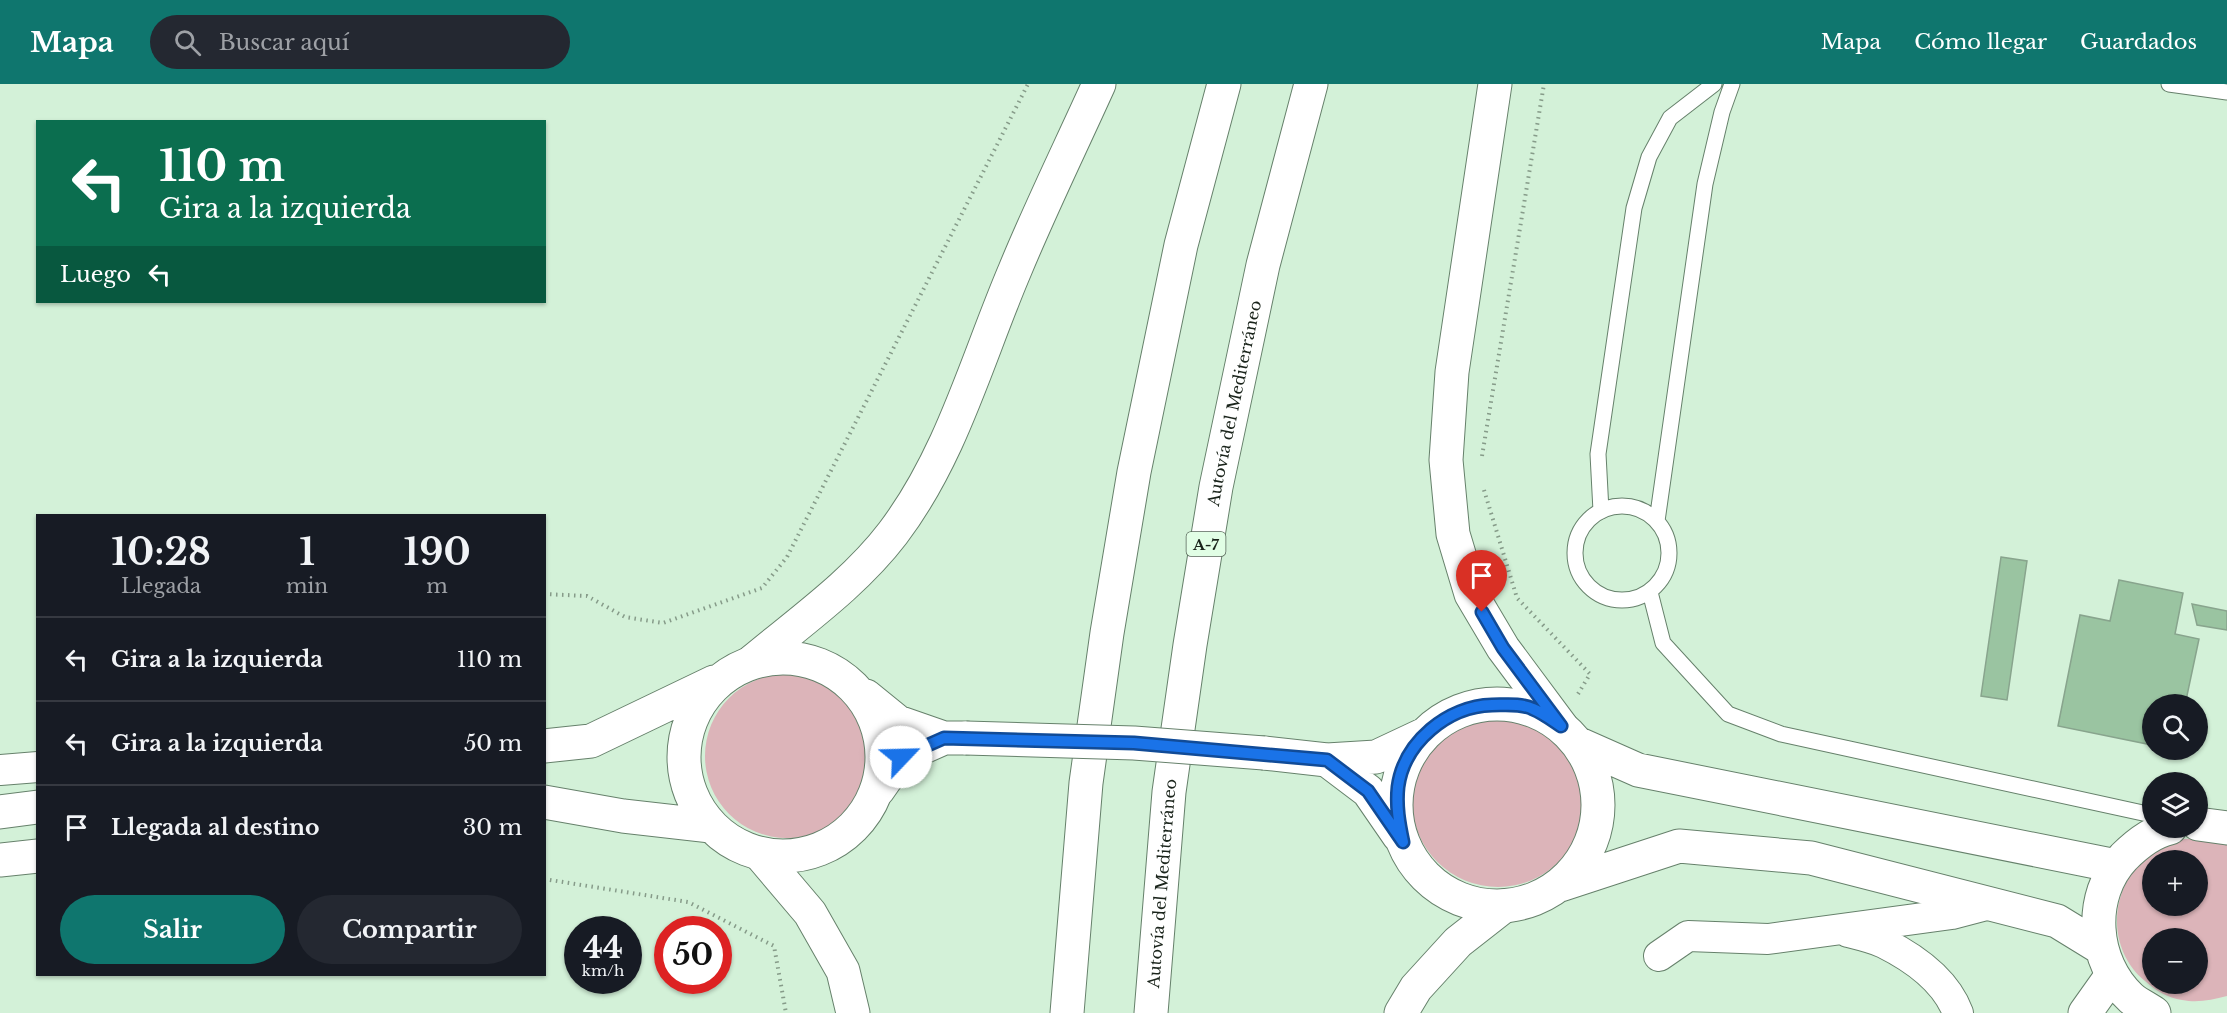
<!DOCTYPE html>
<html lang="es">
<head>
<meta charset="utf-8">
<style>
	:root { --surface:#171b24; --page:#242831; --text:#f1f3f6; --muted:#9ea1a6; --line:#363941; --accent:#0f766e }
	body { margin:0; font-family:"Libre Baskerville",serif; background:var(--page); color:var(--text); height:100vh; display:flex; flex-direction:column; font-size:22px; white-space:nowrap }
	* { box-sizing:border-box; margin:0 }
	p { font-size:20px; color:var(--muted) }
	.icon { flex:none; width:33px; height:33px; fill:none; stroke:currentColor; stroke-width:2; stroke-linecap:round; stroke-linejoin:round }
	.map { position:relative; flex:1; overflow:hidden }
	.panel { position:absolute; left:36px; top:430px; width:510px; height:462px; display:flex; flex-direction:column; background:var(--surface); border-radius:0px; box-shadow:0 2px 4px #0004 }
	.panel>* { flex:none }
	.top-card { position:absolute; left:36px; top:36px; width:510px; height:183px; border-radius:0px; box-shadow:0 2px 4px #0004; background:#0b6e4f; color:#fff; overflow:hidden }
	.buttons { position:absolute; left:2142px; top:610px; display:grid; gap:12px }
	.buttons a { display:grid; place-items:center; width:66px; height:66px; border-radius:50%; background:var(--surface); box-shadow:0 2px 4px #0004; font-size:30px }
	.speed { position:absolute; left:564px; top:832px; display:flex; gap:12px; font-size:30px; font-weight:700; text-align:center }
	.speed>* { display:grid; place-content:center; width:78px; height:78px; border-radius:50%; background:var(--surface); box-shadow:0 2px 4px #0004; line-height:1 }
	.speed small { font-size:15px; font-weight:400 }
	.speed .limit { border:9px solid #d22; background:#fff; color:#111 }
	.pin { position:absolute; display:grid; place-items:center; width:51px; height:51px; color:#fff; margin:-62px -26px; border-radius:50% 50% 50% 0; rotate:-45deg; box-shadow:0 0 6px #0007 }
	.pin .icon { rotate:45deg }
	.me { position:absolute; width:66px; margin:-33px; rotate:66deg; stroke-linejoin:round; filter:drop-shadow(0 0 4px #0008) }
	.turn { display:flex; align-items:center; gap:21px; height:126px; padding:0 24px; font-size:27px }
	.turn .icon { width:78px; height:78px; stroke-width:2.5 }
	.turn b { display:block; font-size:42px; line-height:51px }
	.then { display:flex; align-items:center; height:57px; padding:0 24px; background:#0003; gap:12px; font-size:22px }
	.eta { display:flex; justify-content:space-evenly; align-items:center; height:102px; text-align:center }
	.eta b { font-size:36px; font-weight:800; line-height:42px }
	.button { display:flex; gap:12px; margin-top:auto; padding:12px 24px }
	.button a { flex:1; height:69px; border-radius:36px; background:var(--accent); color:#fff; font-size:24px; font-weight:800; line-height:69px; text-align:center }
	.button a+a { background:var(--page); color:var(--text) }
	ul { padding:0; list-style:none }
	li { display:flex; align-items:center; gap:18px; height:84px; padding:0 24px; border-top:2px solid var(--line) }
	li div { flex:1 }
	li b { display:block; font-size:22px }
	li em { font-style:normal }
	header { display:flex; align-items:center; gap:36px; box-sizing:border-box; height:84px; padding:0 30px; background:var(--accent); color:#fff }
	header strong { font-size:28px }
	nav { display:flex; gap:33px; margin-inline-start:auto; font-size:21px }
	.search { width:420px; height:54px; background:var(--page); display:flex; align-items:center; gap:15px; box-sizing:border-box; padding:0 21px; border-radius:33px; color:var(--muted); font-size:22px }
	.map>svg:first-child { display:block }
</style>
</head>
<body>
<header>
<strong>Mapa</strong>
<div class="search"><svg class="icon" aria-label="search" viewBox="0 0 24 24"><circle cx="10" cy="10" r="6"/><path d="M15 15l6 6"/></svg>Buscar aquí</div>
<nav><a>Mapa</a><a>Cómo llegar</a><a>Guardados</a></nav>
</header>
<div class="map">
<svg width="2227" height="929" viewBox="0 0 2227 929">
	<rect width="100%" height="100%" fill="#d3f1d8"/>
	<path fill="#dcb4b9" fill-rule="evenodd" d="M705 672a82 82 0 1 1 164 0a82 82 0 1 1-164 0Z
		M1412 717a86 86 0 1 1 172 0a86 86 0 1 1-172 0Z
		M 2202,754 L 2227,759 L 2227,912 C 2211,916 2198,919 2182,916 C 2168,914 2155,906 2145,897 C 2109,867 2108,813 2140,779 C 2149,770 2162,761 2175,757 C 2183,754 2193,755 2202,754 ZM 2152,777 L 2198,777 L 2198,822 L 2152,822 ZM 2152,855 L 2198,855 L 2198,900 L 2152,900 Z"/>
	<path fill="#9ac4a1" stroke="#88a48d" stroke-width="1.5" d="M 2001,473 L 2027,477 L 2007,616 L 1981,612 Z
		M 2119,496 L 2183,509 L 2175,550 L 2199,555 L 2185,621 L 2152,621 L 2152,661 L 2058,642 L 2080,531 L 2110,537 Z
		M 2192,520 L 2227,527 L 2227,546 L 2197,541 Z"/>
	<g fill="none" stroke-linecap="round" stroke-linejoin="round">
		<g stroke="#66816b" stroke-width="17">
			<path id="service" d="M 2169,0 L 2227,8
				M1575 469a47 47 0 1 1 94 0a47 47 0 1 1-94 0Z
				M 1601,427 L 1598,370 L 1634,124 L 1649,73 L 1670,34 L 1714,0
				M 1657,437 L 1705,100 L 1722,28 L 1732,0
				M 1650,508 L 1663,559 L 1728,630 L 1781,650 L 2152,731"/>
		</g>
		<g stroke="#66816b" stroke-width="32">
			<path id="minor" d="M 0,686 L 38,683
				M 1848,848 C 1860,851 1873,854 1884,859 C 1914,874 1946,897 1958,929
				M 1659,872 L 1688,852 L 1768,855 L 1952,830 L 1990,820"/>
		</g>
		<g stroke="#66816b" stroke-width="35">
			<path id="tertiary" d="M 2085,929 L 2112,891"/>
		</g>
		<g stroke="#66816b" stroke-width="35">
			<path id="secondary" d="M684 673a99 99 0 1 1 198 0a99 99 0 1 1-198 0Z
				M 866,612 L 898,638 L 944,654 L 966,654
				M1396 721a101 101 0 1 1 202 0a101 101 0 1 1-202 0Z
				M 1577,659 L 1638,686 L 2116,782
				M 544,662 L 591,657 L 714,598
				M 1264,669 L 1327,676 L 1376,673 L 1425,650
				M 1327,676 L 1368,707 L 1399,752
				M 878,706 L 901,673 L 944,654
				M 544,718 L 623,732 L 711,742
				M 0,728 L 38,723
				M 2198,740 L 2227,744
				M 0,776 L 38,772
				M 1560,801 L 1679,762 L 1811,774 L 2057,837 L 2101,864
				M 2154,929 C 2147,924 2138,920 2131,914 C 2092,878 2087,812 2124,773 C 2137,760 2152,748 2170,744"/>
		</g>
		<g stroke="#66816b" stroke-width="35">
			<g id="motorway">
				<path d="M 1495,0 L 1452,288 L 1446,376 L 1453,450 L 1471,510 L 1503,564 L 1561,642"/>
				<path d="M 753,577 C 801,537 855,499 893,449 C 952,371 977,275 1015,186 C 1041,123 1071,62 1099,0"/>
				<path d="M 760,770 L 810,829 L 843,887 L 853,929"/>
				<path d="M 1067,929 L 1086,699 L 1107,549 L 1134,388 L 1181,161 L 1224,0"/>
				<path id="s1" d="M 1151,929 L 1169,708 L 1190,561 L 1216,403 L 1263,181 L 1311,0"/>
				<path d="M 1401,929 L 1416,904 L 1458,858 L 1504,822"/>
			</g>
		</g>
		<path stroke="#869b89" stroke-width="4" stroke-dasharray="1.5 4.5" stroke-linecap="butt" d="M 1482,372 L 1544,0
			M 1484,406 L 1517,514 L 1590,590 L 1578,610
			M 544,510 L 587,512 L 625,533 L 663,539 L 762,504 L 787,473 L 1028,0
			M 544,795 L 688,818 L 774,862 L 786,929"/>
		<use href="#service" stroke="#fff" stroke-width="15"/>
		<use href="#minor" stroke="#fff" stroke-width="30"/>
		<use href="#tertiary" stroke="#fff" stroke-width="33"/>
		<use href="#secondary" stroke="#fff" stroke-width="33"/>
		<use href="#motorway" stroke="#fff" stroke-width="33"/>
		<g stroke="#66816b" stroke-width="35" stroke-linecap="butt">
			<path id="secondary-bridge" d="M 966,654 L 1134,659 L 1264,669"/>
		</g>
		<use href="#secondary-bridge" stroke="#fff" stroke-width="33"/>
	</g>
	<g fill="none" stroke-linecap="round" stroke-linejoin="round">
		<g stroke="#114b97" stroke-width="15">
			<path id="route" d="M 901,673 L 944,654 L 1134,659 L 1327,676 L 1368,707 L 1403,758 C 1399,739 1396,722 1398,703 C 1404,658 1448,622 1492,621 C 1505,621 1521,619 1533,625 C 1543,629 1552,636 1561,642 L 1503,564 L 1482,528"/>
		</g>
		<use href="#route" stroke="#1a73e8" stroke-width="10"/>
	</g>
	<g text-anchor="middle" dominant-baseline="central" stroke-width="4.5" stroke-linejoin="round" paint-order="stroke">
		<rect fill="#e1fee5" stroke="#566558" stroke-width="1.5" x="1186.5" y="448" width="39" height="24" rx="4.5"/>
		<g font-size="15" font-weight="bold" fill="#1a241b">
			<text x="1206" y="460">A-7</text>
		</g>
		<g font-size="16" fill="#1a241b" stroke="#e1fee5">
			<text stroke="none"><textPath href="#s1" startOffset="616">Autovía del Mediterráneo</textPath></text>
			<text stroke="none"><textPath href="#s1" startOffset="130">Autovía del Mediterráneo</textPath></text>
		</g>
	</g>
</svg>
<div class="buttons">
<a><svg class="icon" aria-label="search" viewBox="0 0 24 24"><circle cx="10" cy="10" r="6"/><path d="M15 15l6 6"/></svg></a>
<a><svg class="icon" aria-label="layers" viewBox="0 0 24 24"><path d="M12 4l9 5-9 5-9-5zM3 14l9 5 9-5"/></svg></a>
<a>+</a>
<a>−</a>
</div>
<div class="speed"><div>44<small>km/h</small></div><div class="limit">50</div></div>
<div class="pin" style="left:1482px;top:528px;background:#d93025"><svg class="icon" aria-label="arrive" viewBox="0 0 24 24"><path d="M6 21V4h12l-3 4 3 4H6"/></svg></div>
<svg class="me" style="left:901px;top:673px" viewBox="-20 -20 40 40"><circle r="19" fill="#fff"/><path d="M0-13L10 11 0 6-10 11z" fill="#1a73e8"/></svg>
<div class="top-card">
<div class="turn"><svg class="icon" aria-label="left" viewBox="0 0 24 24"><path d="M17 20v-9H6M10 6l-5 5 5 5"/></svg><div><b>110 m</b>Gira a la izquierda</div></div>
<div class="then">Luego<svg class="icon" aria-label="left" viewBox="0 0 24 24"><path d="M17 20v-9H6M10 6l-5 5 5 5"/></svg></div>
</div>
<section class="panel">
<div class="eta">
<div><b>10:28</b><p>Llegada</p></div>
<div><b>1</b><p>min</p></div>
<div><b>190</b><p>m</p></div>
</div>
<ul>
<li><svg class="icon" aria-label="left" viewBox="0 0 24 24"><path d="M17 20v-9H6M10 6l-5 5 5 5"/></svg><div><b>Gira a la izquierda</b></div><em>110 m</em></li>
<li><svg class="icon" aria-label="left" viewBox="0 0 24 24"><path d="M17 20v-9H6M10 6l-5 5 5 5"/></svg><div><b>Gira a la izquierda</b></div><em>50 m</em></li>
<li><svg class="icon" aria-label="arrive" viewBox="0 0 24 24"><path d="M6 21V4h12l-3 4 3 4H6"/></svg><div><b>Llegada al destino</b></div><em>30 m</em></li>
</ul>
<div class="button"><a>Salir</a><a>Compartir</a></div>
</section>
</div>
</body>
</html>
